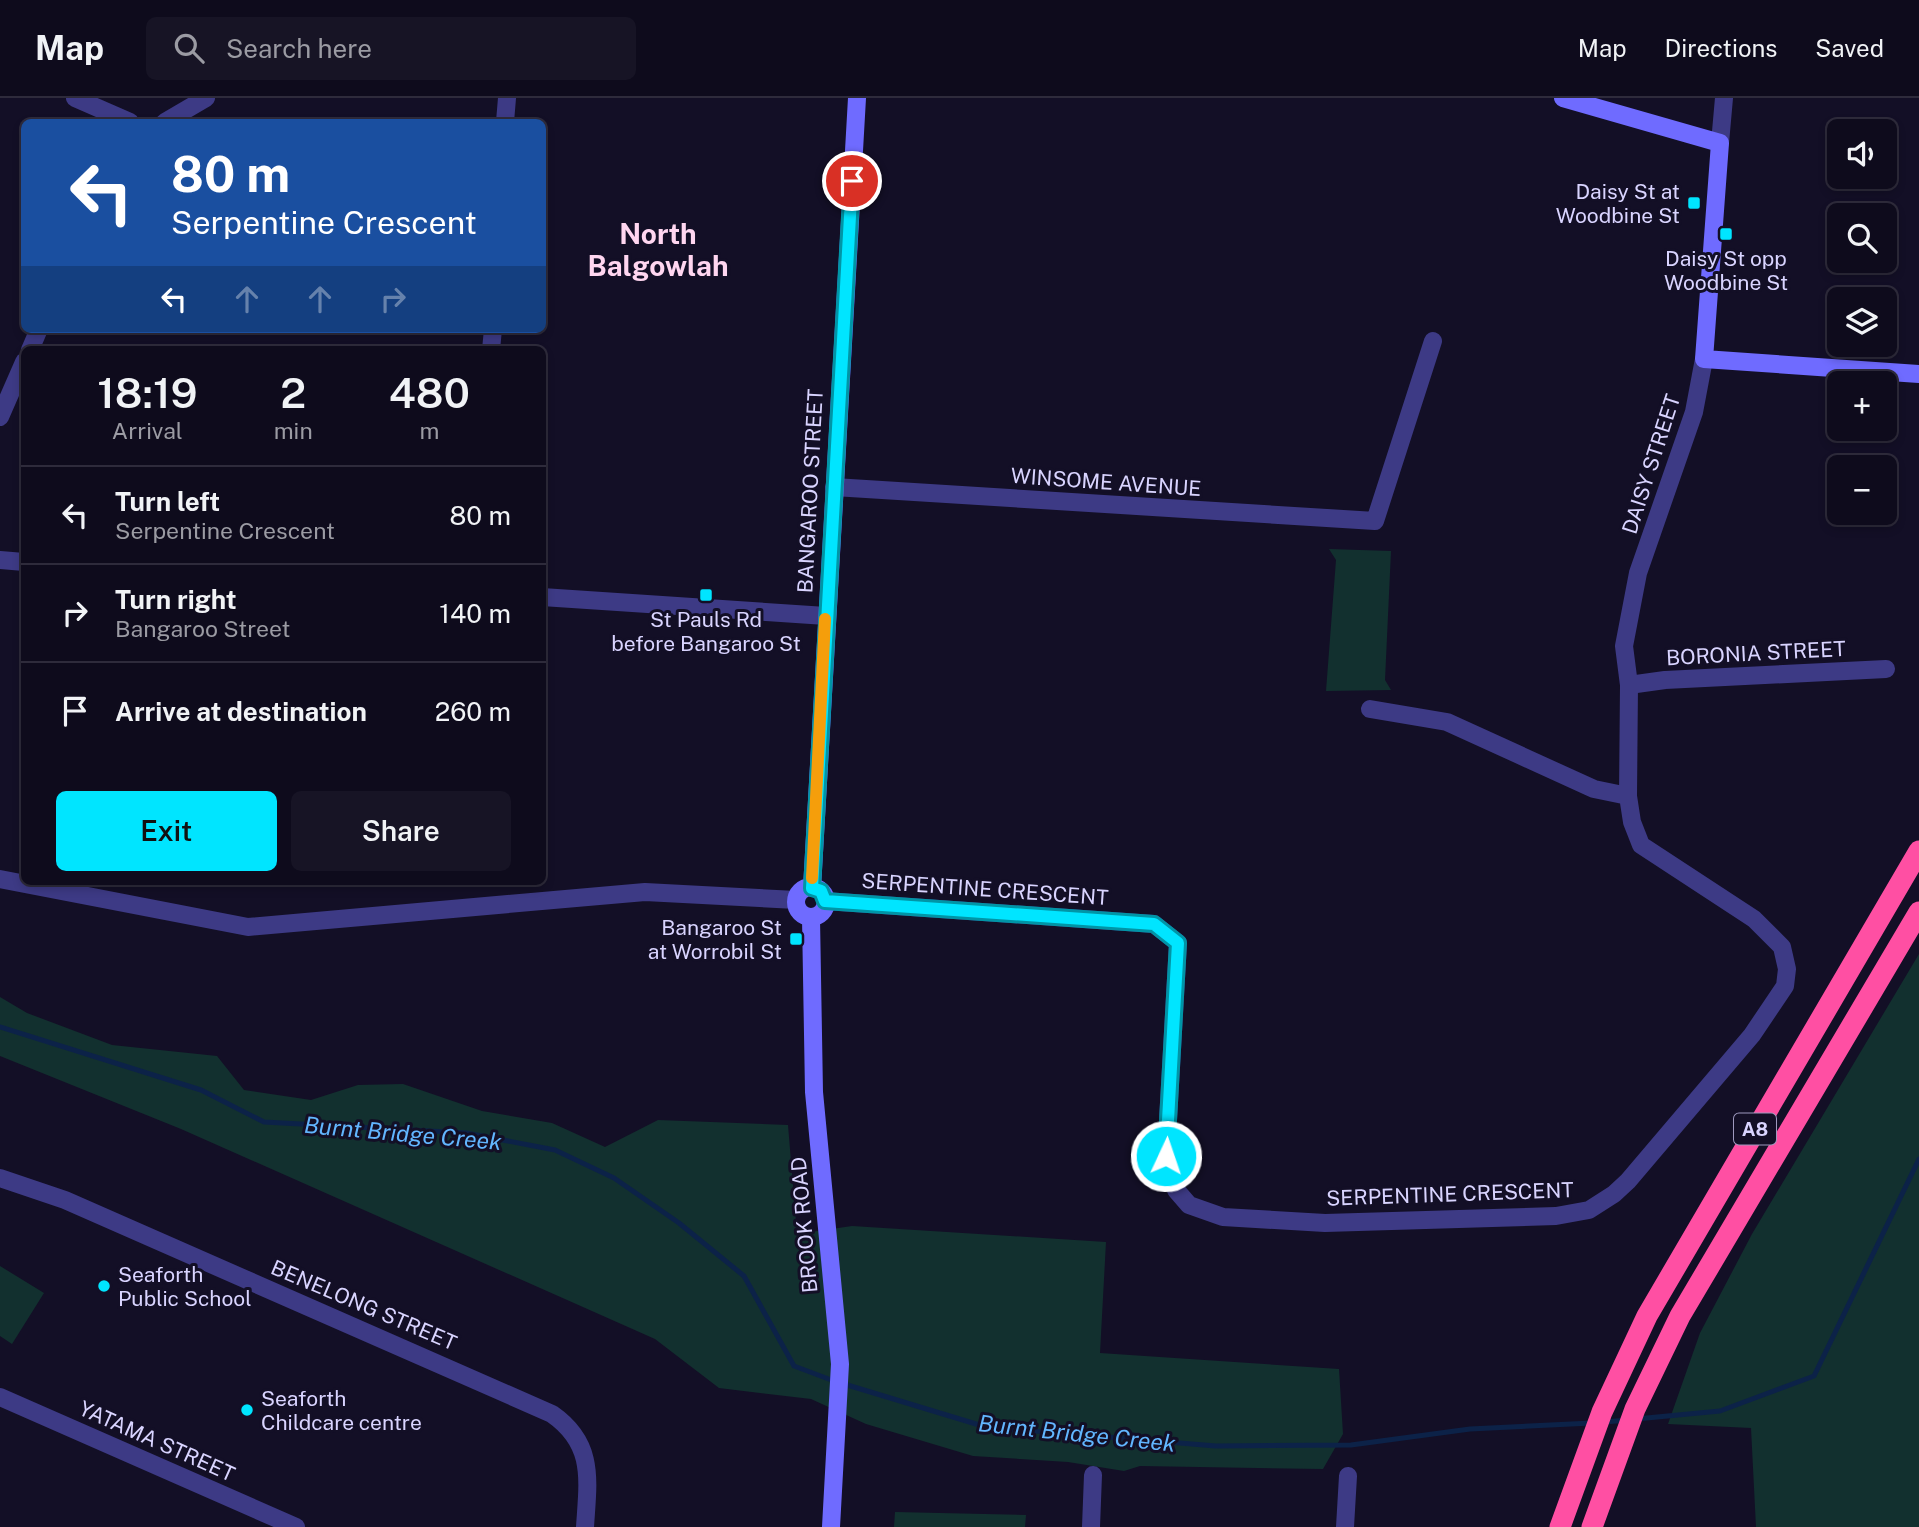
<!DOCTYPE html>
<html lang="en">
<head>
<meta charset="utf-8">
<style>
	:root { --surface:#0e0b1c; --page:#171425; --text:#f1f3f6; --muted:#9b9ba3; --line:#2e2b3b; --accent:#00e5ff }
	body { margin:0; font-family:"Public Sans",sans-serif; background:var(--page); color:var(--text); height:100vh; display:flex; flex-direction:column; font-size:26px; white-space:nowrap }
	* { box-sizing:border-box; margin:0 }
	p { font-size:23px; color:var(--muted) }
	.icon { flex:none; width:38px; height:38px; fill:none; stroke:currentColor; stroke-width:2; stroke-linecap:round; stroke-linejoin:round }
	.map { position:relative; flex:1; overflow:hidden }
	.sheet { position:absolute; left:21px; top:248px; width:525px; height:539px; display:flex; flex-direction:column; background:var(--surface); border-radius:10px; box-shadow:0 4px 10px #0003,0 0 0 2px var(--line) }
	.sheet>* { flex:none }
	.banner { position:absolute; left:21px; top:21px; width:525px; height:214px; border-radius:10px; box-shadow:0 4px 10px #0003,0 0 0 2px var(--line); background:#1a4fa0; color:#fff; overflow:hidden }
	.controls { position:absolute; left:1827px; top:21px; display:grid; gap:14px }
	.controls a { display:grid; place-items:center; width:70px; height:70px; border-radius:10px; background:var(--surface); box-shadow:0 4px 10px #0003,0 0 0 2px var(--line); font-size:35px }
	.pin { position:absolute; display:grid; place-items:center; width:60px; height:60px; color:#fff; margin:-30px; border:4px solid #fff; border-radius:50%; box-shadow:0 2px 7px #0007 }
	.me { position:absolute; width:77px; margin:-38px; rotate:3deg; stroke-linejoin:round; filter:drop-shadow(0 0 5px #0008) }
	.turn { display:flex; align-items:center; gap:24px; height:147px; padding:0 35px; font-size:32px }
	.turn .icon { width:91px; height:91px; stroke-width:2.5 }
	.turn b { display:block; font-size:49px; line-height:60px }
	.lanes { display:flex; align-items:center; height:66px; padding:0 35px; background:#0003; justify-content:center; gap:35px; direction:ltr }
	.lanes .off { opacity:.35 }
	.eta { display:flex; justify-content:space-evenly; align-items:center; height:119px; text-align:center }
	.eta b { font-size:42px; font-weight:600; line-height:49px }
	.primary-button { display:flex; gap:14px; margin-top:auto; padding:14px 35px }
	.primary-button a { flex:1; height:80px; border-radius:10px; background:var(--accent); color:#111; font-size:28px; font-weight:600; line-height:80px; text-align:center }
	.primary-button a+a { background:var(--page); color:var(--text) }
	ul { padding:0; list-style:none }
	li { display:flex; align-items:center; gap:21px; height:98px; padding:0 35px; border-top:2px solid var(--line) }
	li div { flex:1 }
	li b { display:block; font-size:26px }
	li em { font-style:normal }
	header { display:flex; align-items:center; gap:42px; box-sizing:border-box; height:98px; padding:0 35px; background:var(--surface); border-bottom:2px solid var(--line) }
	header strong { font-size:33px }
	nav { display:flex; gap:38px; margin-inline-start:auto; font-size:24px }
	.search { width:490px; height:63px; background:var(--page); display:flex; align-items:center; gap:18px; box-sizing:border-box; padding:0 24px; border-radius:10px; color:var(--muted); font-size:26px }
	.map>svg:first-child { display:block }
</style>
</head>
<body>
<header>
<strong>Map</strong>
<div class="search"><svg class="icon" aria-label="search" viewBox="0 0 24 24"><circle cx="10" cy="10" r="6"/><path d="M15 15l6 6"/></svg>Search here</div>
<nav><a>Map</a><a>Directions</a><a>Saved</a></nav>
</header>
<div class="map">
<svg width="1919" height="1429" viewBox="0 0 1919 1429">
	<rect width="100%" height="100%" fill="#130f26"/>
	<path fill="#12302f" d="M 1329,451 L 1391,453 L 1385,582 L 1391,592 L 1326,593 L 1336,462 Z
		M 1919,856 L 1919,1429 L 1756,1429 L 1751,1330 L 1668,1326 L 1700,1235 L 1752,1136 Z
		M 0,899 L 27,915 L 112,947 L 217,958 L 244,992 L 311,1002 L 358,987 L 403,986 L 482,1013 L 552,1025 L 605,1049 L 658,1022 L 788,1027 L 797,1136 L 852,1128 L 1106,1144 L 1100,1255 L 1339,1271 L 1343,1336 L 1323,1371 L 1140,1368 L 1124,1373 L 1068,1364 L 973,1358 L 866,1326 L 811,1301 L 719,1290 L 655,1241 L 181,1031 L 0,958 Z
		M 0,1168 L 44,1195 L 12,1246 L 0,1238 Z
		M 895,1414 L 1026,1417 L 1025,1429 L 894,1429 Z"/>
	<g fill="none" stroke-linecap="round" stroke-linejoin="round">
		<path stroke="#0c2248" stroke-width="5" d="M 0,929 L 201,992 L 264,1024 L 466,1035 L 555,1052 L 614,1080 L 679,1125 L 744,1178 L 794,1268 L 834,1283
			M 844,1286 L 986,1329 L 1216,1348 L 1351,1347 L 1470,1331 L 1592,1325
			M 1636,1321 L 1720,1313 L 1814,1278 L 1919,1061
			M 1605,1324 L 1627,1322"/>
		<path stroke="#3d3a85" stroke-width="18" d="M 75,0 L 130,24
			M 165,24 L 206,0
			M 505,24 L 507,0
			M 1720,45 L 1724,0
			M 30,252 L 39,231
			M 491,252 L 493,231
			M 0,319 L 24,264
			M 834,389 L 1375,423 L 1433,243
			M 0,462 L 24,464
			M 542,499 L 826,518
			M 1629,587 L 1665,582 L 1886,571
			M 1370,611 L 1447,624 L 1594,691 L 1628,698
			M 0,781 L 248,829 L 645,794 L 796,802
			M 825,803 L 1154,826 L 1178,845 L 1166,1058 L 1176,1092 L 1189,1107 L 1223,1119 L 1325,1125 L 1556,1118 L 1589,1112 L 1614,1096 L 1628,1083 L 1752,937 L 1785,888 L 1787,871 L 1782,849 L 1754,821 L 1641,747 L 1632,724 L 1628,698 L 1629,587 L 1624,548 L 1638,475 L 1694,314 L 1704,261
			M 0,1080 L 65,1102 L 552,1316 C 595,1346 588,1382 585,1429
			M 0,1299 L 296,1429
			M 1091,1429 L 1093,1377
			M 1345,1429 L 1348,1378"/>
		<path stroke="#6f6bff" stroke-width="18" d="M 1563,0 L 1720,45 L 1704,261 L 1919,276
			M796 804a15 15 0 1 1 30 0a15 15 0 1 1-30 0Z
			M 812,790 L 857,0
			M 811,820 L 814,994 L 840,1266 L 831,1429"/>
		<path stroke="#ff4fa3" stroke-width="21" d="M 1560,1429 L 1602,1314 L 1647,1218 L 1919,753
			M 1592,1429 L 1635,1311 L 1680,1218 L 1919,814"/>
	</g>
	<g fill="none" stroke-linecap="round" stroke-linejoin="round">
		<g stroke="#0095a6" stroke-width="18">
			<path id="route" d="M 852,83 L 812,790 L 821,793 L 825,803 L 1154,826 L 1178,845 L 1166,1058"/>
		</g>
		<use href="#route" stroke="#00e5ff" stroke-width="12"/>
		<path stroke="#f59e0b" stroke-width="12" d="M 812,780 L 825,521"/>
	</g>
	<g fill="#00e5ff" stroke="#130f26" stroke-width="2.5">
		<rect x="1687" y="98" width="14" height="14" rx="3.5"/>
		<rect x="1719" y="129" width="14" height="14" rx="3.5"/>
		<rect x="699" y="490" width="14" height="14" rx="3.5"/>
		<rect x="789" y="834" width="14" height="14" rx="3.5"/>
		<circle cx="104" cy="1188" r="7"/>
		<circle cx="247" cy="1312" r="7"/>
	</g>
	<g text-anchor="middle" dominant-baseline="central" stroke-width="6" stroke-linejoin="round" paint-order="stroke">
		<rect fill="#130f26" stroke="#9e99be" stroke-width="2" x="1734" y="1015.5" width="42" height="31" rx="5"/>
		<g font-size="19" font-weight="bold" fill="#d9d4ff">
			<text x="1755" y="1031">A8</text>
		</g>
		<g font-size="21" fill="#d9d4ff" stroke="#130f26" text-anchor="end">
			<text x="1680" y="93">Daisy St at<tspan x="1680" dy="24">Woodbine St</tspan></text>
			<text x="1726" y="160" text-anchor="middle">Daisy St opp<tspan x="1726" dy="24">Woodbine St</tspan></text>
			<text x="706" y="521" text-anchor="middle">St Pauls Rd<tspan x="706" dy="24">before Bangaroo St</tspan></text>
			<text x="782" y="829">Bangaroo St<tspan x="782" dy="24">at Worrobil St</tspan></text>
			<text x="118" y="1176" text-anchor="start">Seaforth<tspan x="118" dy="24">Public School</tspan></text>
			<text x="261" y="1300" text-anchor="start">Seaforth<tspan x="261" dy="24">Childcare centre</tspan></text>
		</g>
		<g font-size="21" fill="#d9d4ff" stroke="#130f26">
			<text transform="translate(1651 366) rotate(-72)">DAISY STREET</text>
			<text transform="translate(1106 384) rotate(4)">WINSOME AVENUE</text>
			<text transform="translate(810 393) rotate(-87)">BANGAROO STREET</text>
			<text transform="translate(1756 555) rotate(-3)">BORONIA STREET</text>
			<text transform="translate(985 791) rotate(4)">SERPENTINE CRESCENT</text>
			<text transform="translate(1450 1096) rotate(-2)">SERPENTINE CRESCENT</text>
			<text transform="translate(804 1127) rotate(-95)">BROOK ROAD</text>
			<text transform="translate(364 1207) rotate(23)">BENELONG STREET</text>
			<text transform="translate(157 1343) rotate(24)">YATAMA STREET</text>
		</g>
		<g font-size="23" font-style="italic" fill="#62b6ff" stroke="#130f26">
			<text transform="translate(403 1035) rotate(5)">Burnt Bridge Creek</text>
			<text transform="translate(1077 1335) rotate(6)">Burnt Bridge Creek</text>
		</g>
		<g font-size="28" font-weight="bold" fill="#ffd6f0" stroke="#130f26">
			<text x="658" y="135">North<tspan x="658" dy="32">Balgowlah</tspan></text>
		</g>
	</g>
</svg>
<div class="controls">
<a><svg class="icon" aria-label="sound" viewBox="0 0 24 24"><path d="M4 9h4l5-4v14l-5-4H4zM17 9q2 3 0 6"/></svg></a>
<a><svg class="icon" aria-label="search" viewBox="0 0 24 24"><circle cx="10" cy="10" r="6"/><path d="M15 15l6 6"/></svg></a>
<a><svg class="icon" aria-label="layers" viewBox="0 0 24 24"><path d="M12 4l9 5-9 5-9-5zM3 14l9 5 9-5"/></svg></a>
<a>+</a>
<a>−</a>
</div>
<div class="pin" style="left:852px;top:83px;background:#d93025"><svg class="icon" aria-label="arrive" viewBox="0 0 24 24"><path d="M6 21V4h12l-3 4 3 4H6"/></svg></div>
<svg class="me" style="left:1166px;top:1058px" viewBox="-20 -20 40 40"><circle r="17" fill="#00e5ff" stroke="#fff" stroke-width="3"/><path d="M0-11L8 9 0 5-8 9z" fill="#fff"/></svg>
<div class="banner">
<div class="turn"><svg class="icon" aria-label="left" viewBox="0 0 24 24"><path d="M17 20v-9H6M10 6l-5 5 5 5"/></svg><div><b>80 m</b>Serpentine Crescent</div></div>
<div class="lanes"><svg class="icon" aria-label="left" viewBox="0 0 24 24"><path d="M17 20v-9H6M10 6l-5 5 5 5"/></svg><svg class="icon off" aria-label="ahead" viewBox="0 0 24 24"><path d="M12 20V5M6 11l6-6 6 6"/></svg><svg class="icon off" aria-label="ahead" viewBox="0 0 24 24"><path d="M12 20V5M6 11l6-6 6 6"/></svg><svg class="icon off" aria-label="right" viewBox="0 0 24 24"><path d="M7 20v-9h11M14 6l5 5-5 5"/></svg></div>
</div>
<section class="sheet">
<div class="eta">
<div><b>18:19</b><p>Arrival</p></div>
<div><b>2</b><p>min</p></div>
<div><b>480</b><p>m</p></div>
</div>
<ul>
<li><svg class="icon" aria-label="left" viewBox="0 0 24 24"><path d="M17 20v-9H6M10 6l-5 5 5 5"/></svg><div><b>Turn left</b><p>Serpentine Crescent</p></div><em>80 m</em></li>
<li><svg class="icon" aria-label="right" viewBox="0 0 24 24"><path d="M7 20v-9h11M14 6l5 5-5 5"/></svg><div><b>Turn right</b><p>Bangaroo Street</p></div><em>140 m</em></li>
<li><svg class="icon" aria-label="arrive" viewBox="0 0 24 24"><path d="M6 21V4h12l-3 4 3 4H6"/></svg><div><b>Arrive at destination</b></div><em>260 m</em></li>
</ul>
<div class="primary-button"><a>Exit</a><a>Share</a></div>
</section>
</div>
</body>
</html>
